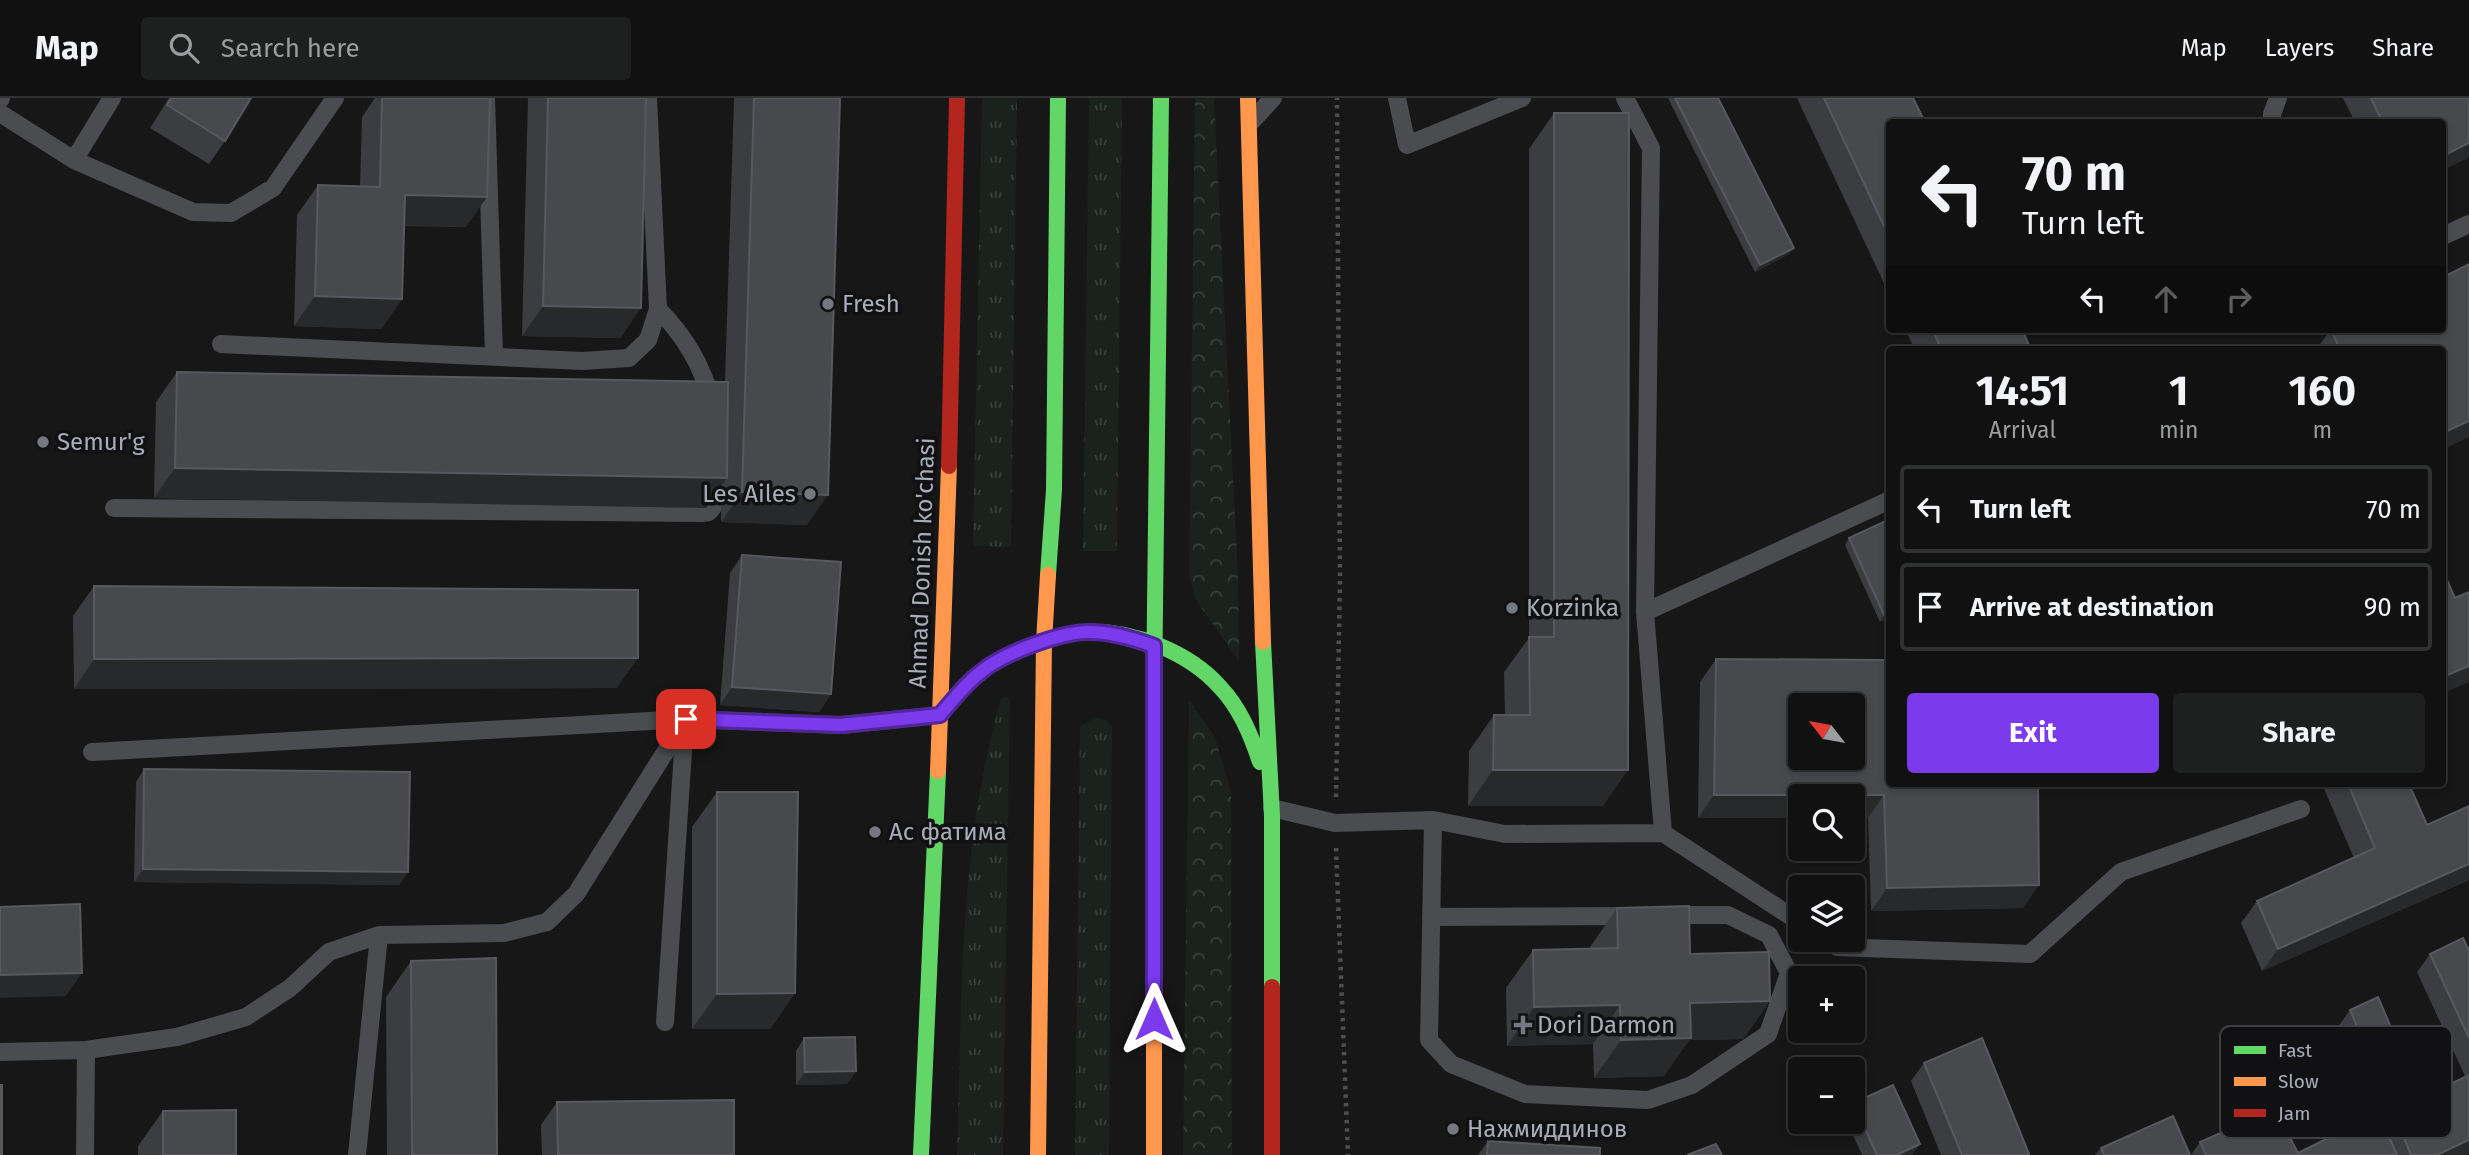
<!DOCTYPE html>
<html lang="en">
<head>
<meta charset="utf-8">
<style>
	:root { --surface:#111; --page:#1e1f1f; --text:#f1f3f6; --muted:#9c9d9f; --line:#303131; --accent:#7c3aed }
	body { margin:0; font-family:"Fira Sans",sans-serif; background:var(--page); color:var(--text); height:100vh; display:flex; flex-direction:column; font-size:26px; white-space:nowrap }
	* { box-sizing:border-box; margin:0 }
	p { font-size:23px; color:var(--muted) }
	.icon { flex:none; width:38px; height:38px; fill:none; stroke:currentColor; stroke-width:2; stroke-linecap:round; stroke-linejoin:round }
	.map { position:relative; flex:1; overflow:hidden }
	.sheet { position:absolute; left:1886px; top:248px; width:560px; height:441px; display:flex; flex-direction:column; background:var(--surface); border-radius:7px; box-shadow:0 4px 10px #0003,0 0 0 2px var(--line) }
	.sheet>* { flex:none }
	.top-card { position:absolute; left:1886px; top:21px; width:560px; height:214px; border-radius:7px; box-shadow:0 4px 10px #0003,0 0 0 2px var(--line); background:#111; color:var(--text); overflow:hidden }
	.needle { width:46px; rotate:301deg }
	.fabs { position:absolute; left:1788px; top:595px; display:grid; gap:14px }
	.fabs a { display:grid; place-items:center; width:77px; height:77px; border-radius:7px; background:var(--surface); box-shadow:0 4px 10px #0003,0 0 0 2px var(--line); font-size:35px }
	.pin { position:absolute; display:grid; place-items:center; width:60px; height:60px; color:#fff; margin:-30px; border-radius:14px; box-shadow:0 4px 10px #0006 }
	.me { position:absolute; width:77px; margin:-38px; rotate:0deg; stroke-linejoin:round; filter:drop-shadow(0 0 5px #0008) }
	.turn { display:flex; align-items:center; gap:24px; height:147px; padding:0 21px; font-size:32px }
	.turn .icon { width:91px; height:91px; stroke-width:2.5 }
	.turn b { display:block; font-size:49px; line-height:60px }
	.lanes { display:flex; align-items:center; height:66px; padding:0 21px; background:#0003; justify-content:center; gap:35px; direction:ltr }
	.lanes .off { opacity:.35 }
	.eta { display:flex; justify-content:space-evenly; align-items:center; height:119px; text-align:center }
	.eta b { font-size:42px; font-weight:700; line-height:49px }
	.primary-button { display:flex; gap:14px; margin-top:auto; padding:14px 21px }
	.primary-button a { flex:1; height:80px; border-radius:7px; background:var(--accent); color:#fff; font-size:28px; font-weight:700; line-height:80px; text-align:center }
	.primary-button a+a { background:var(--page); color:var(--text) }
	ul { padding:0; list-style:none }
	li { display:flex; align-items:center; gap:21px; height:88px; margin:0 14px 10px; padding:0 7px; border:4px solid var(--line); border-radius:7px }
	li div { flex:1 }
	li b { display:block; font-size:26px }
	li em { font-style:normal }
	header { display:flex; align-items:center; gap:42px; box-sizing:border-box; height:98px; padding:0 35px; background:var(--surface); border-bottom:2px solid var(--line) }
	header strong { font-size:33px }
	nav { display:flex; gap:38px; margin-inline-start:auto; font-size:24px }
	.search { width:490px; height:63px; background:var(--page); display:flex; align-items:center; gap:18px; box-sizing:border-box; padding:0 24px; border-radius:7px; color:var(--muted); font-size:26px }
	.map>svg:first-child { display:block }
</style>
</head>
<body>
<header>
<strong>Map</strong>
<div class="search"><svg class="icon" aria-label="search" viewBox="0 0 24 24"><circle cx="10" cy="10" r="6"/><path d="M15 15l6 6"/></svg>Search here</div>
<nav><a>Map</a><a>Layers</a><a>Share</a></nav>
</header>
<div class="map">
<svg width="2469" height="1057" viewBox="0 0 2469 1057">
	<defs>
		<pattern id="grass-tufts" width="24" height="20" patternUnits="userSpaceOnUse" patternTransform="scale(1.75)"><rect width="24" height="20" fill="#1b211c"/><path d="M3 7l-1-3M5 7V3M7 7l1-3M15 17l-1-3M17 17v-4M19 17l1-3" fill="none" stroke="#393f3b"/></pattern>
		<pattern id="forest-crowns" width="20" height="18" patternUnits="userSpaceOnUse" patternTransform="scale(1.75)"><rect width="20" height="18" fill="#1b211c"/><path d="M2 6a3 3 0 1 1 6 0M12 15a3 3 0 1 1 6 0" fill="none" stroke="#393f3b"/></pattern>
	</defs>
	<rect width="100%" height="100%" fill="#171717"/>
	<path fill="url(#grass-tufts)" d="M 982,0 L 1017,0 L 1011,449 L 973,448 Z
		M 1089,0 L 1122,0 L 1117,453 L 1083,453 Z
		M 1010,599 L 1003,1057 L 957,1057 C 962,904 958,749 1001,601 Z
		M 1095,619 L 1105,622 L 1112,629 L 1109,1057 L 1075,1057 L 1080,629 Z"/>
	<path fill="url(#forest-crowns)" d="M 1195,0 L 1214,0 L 1238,478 L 1239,563 L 1196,502 L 1189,477 Z
		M 1189,602 L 1215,639 L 1231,694 L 1232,1057 L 1183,1057 Z"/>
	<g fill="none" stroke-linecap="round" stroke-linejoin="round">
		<path stroke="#4d4e52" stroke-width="4.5" stroke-dasharray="3.5 5" stroke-linecap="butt" d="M 1336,699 L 1340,482 L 1337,0
			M 1336,750 L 1348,1057"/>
		<path stroke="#4b4c50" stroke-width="18" d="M 486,0 L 494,258
			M 1397,0 L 1407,47 L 1522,0
			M 1625,0 L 1651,50 L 1645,514 L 1663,735
			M 0,2 L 1,0
			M 0,15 L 74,62 L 193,114 L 231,115 L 273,90 L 335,0
			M 1252,23 L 1273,0
			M 2272,24 L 2272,16 L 2278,0
			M 74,62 L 112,0
			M 2443,138 L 2469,126
			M 658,211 C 683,236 704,269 711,304
			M 221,246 L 582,263 L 629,260 L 648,242 L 658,211 L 648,0
			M 114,410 L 701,415 L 709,414 L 713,409 L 714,377
			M 1645,514 L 1890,402
			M 92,654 L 686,621 L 841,627 L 940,617
			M 1272,710 L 1335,725 L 1433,722 L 1505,736 L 1663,735 L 1801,825
			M 1433,722 L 1429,942 L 1451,966 L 1525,996 L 1648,1002 L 1692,987 L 1768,936 L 1789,875 L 1769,837 L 1728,817 L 1666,817
			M 1431,819 L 1634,818
			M 1826,842 L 1837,849 L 2030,856 L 2121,774 L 2301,711
			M 665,924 L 685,623
			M 0,954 L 86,952 L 177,939 L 246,919 L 290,890 L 329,854 L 379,837 L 504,835 L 547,824 L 576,796 L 686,621
			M 85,1057 L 86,952
			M 357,1057 L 379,837"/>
		<path stroke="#63d668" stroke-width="16" d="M 1048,477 L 1054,392 L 1058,0
			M 1263,544 L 1272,718 L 1272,889
			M 1154,595 L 1161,0
			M 940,617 C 951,603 962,589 976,577 C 1005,555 1048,537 1085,534 C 1131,531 1189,554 1220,589 C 1240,610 1251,637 1260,664
			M 921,1057 L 938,673"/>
		<path stroke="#ff974d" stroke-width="16" d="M 1248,0 L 1263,544
			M 1154,595 L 1154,1057
			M 938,673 L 949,368
			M 1038,1057 L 1044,544 L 1048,477"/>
		<path stroke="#b3261e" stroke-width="16" d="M 949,368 L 957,0
			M 1272,889 L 1272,1057"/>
	</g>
	<path fill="#3c3d40" d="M 169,0 L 251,0 L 225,43 L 209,66 L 150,30 Z
		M 375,0 L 490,0 L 466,129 L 404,128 L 402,201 L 381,231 L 294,228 L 297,117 L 318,87 L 360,88 L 362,19 Z
		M 528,0 L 646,0 L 641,210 L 620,240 L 522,238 Z
		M 734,0 L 840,0 L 807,427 L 721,424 L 722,386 L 706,410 L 154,400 L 156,304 L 177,274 L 725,284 Z
		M 1668,0 L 1718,0 L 1789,156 L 1755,174 Z
		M 1797,0 L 1913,0 L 1890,24 L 1890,198 Z
		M 2343,0 L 2469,0 L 2469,59 L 2443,72 L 2443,24 L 2355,24 Z
		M 1554,15 L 1603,708 L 1468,708 L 1469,653 L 1494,617 L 1505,617 L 1504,574 L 1529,540 L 1529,51 Z
		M 2469,166 L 2469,339 L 2443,351 L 2443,252 L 2316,252 L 2331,231 Z
		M 1905,231 L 2022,231 L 2031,252 L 1915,252 Z
		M 1890,421 L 1890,519 L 1880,524 L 1845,447 L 1849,440 Z
		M 742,457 L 831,596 L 819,614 L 720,607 L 730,475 Z
		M 94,488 L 617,590 L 74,591 L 73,518 Z
		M 1716,561 L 1886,647 L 2023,810 L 1871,813 L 1868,720 L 1801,698 L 1801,720 L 1698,720 L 1700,584 Z
		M 144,671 L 408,774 L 399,787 L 134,784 L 136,684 Z
		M 2322,686 L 2409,686 L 2427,727 L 2469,708 L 2469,782 L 2262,873 L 2241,825 L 2257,803 L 2354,760 Z
		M 717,694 L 795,895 L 770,931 L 692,931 L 692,729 Z
		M 1617,810 L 1690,856 L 1770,903 L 1743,941 L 1689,942 L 1664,978 L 1594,980 L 1593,946 L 1507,948 L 1506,890 L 1533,852 L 1590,851 L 1590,849 Z
		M 2469,848 L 2469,1055 L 2464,1057 L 2191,1057 L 2200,1044 L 2298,1055 L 2374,1018 L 2337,930 L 2350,912 L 2421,1000 L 2465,978 L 2417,874 L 2430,856 L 2467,850 Z
		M 411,863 L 497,1057 L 387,1057 L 386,899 Z
		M 804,940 L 856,973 L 847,986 L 796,987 L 796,953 Z
		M 1924,965 L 2029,1056 L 2028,1057 L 1941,1057 L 1911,983 Z
		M 557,1004 L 734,1057 L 542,1057 L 541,1027 Z
		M 1853,1005 L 1912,1057 L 1862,1057 L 1847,1024 L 1853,1024 Z
		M 163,1013 L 236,1057 L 138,1057 L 138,1048 Z
		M 1488,1043 L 1600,1057 L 1478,1057 Z
		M 2101,1050 L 2104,1057 L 2095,1057 Z"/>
	<path fill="#28292a" d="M 2469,45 L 2469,59 L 2443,72 L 2443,58 Z
		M 405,97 L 487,99 L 466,129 L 384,127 Z
		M 1794,150 L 1789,156 L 1755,174 L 1760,167 Z
		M 315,198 L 402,201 L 381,231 L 294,228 Z
		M 543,208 L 641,210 L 620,240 L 522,238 Z
		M 2469,323 L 2469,339 L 2443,351 L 2443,335 Z
		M 175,370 L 727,380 L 706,410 L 154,400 Z
		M 742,394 L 828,397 L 807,427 L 721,424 Z
		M 1890,515 L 1890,519 L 1880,524 L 1884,517 Z
		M 638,560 L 617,590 L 74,591 L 94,561 Z
		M 2469,568 L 2469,584 L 2443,595 L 2443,579 Z
		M 732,589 L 831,596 L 819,614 L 720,607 Z
		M 1493,672 L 1628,672 L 1603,708 L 1468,708 Z
		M 1714,697 L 1884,697 L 1868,720 L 1853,720 L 1853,698 L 1801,698 L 1801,720 L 1698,720 Z
		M 2469,766 L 2469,782 L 2262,873 L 2278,851 Z
		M 143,771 L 408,774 L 399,787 L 134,784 Z
		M 2039,787 L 2023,810 L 1871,813 L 1887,790 Z
		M 82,875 L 66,898 L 0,900 L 0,877 Z
		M 795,895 L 770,931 L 692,931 L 717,896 Z
		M 1770,903 L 1743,941 L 1689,942 L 1664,978 L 1594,980 L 1621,942 L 1690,905 Z
		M 1620,907 L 1593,946 L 1507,948 L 1534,909 Z
		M 856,973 L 847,986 L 796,987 L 805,974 Z
		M 2469,1042 L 2469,1055 L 2464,1057 L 2437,1057 Z
		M 1920,1046 L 1912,1057 L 1897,1057 Z"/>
	<path fill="#48494d" stroke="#57595e" stroke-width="2" fill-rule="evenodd" d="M 171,0 L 251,0 L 225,43 L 167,7 Z
		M 382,0 L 490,0 L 487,99 L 405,97 L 402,201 L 315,198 L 318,87 L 380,89 Z
		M 548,0 L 646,0 L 641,210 L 543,208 Z
		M 754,0 L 840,0 L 828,397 L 742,394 Z
		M 1675,0 L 1718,0 L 1794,150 L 1760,167 Z
		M 1824,0 L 1913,0 L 1925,24 L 1890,24 L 1890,141 Z
		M 2371,0 L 2469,0 L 2469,45 L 2443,58 L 2443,24 L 2375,24 L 2381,21 Z
		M 1554,15 L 1629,15 L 1628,672 L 1493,672 L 1494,617 L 1530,617 L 1529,539 L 1554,539 Z
		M 2469,166 L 2469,323 L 2443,335 L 2443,252 L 2340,252 L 2331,231 L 2443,231 L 2443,179 Z
		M 1932,231 L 2022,231 L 2031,252 L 1942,252 Z
		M 177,274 L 728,284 L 727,380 L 175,370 Z
		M 1890,421 L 1890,515 L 1884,517 L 1849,440 Z
		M 742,457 L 841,464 L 831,596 L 732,589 Z
		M 2443,473 L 2455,500 L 2469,494 L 2469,568 L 2443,579 Z
		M 94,488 L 638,492 L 638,560 L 94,561 Z
		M 1716,561 L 1885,562 L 1886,647 L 1890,647 L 1890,686 L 2038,686 L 2039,787 L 1887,790 L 1884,697 L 1714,697 ZM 1801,607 L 1853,607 L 1853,660 L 1801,660 Z
		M 144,671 L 410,674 L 408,774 L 143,771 Z
		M 2348,686 L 2409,686 L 2427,727 L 2469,708 L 2469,766 L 2278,851 L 2257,803 L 2375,750 Z
		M 717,694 L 798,694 L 795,895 L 717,896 Z
		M 80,806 L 82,875 L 0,877 L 0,809 Z
		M 1689,808 L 1690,856 L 1769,854 L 1770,903 L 1690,905 L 1691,940 L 1621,942 L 1620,907 L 1534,909 L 1533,852 L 1618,850 L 1617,810 Z
		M 2463,840 L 2469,853 L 2469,940 L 2430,856 Z
		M 496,860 L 497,1057 L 412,1057 L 411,863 Z
		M 2378,899 L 2421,1000 L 2469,977 L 2469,1042 L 2437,1057 L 2411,1057 L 2350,912 Z
		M 855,939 L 856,973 L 805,974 L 804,940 Z
		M 1982,940 L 2029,1056 L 2026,1057 L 1962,1057 L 1924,965 Z
		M 0,987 L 2,987 L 2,1057 L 0,1057 Z
		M 1893,987 L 1920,1046 L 1897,1057 L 1877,1057 L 1853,1005 Z
		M 734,1002 L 734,1057 L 558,1057 L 557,1004 Z
		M 2275,1011 L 2298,1055 L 2379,1015 L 2397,1057 L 2206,1057 L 2200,1044 Z
		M 236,1012 L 236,1057 L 163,1057 L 163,1013 Z
		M 2173,1018 L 2190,1057 L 2104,1057 L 2101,1050 Z
		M 1488,1043 L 1600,1050 L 1600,1057 L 1487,1057 Z
		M 1716,1046 L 1722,1057 L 1687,1057 Z"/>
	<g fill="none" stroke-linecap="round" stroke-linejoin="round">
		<g stroke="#51269a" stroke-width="18">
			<path id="route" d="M 686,621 L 841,627 L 940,617 C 953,602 965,586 981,574 C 1002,556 1058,535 1086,534 C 1109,533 1132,540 1154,548 L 1154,921"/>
		</g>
		<use href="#route" stroke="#7c3aed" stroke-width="12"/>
	</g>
	<g fill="#757880" stroke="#111113" stroke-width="2.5">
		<circle cx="828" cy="206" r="7"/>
		<circle cx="43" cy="344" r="7"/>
		<circle cx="810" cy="396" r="7"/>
		<circle cx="1512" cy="510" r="7"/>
		<circle cx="875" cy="734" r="7"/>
		<path d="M1519.5 916.5h7v7h7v7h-7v7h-7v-7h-7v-7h7z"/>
		<circle cx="1453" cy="1031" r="7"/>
	</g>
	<g text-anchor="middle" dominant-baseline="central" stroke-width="7" stroke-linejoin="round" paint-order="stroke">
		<g font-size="24" fill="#a8adb8" stroke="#111113" text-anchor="start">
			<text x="842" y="206">Fresh</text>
			<text x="57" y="344">Semur'g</text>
			<text x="796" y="396" text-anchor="end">Les Ailes</text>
			<text x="1526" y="510">Korzinka</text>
			<text x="889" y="734">Ас фатима</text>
			<text x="1537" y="927">Dori Darmon</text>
			<text x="1467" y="1031">Нажмиддинов</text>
		</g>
		<g font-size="24" fill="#a8adb8" stroke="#111113">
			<text transform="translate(922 465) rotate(-88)">Ahmad Donish ko'chasi</text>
		</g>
	</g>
	<rect x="2220" y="928" width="232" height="112" rx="10" fill="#111113" stroke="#3e4045" stroke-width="2"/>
	<rect x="2234" y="948" width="32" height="8" fill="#63d668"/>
	<rect x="2234" y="979" width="32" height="9" fill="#ff974d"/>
	<rect x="2234" y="1011" width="32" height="8" fill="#b3261e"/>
	<g font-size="19" fill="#a8adb8">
		<text x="2278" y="959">Fast</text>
		<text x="2278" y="990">Slow</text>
		<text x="2278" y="1022">Jam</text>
	</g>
</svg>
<div class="fabs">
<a><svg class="needle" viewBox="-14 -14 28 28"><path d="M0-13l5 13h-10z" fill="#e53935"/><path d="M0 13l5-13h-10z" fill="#9c9d9f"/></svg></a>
<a><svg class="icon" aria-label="search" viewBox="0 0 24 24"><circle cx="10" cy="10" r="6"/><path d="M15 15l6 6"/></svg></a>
<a><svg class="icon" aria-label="layers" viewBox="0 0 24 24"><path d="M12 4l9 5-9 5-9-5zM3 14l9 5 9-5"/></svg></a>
<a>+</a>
<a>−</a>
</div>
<div class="pin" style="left:686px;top:621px;background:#d93025"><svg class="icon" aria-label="arrive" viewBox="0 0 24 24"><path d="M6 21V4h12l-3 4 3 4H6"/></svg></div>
<svg class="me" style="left:1154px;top:921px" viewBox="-20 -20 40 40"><path d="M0-17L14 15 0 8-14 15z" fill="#7c3aed" stroke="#fff" stroke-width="4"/></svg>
<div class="top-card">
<div class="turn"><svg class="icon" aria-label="left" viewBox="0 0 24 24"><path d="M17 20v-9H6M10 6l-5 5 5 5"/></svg><div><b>70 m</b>Turn left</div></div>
<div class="lanes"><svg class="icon" aria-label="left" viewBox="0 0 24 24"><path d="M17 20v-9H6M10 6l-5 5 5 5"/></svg><svg class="icon off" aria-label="ahead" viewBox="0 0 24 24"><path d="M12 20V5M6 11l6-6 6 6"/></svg><svg class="icon off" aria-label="right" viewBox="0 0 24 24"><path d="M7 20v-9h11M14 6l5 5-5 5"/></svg></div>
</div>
<section class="sheet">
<div class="eta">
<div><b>14:51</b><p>Arrival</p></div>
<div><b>1</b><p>min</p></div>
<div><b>160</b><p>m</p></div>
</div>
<ul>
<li><svg class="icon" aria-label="left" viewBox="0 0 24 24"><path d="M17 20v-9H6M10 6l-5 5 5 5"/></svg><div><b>Turn left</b></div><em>70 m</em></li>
<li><svg class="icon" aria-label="arrive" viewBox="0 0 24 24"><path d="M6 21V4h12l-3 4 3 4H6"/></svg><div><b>Arrive at destination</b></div><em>90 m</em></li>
</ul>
<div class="primary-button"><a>Exit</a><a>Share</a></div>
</section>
</div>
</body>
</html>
